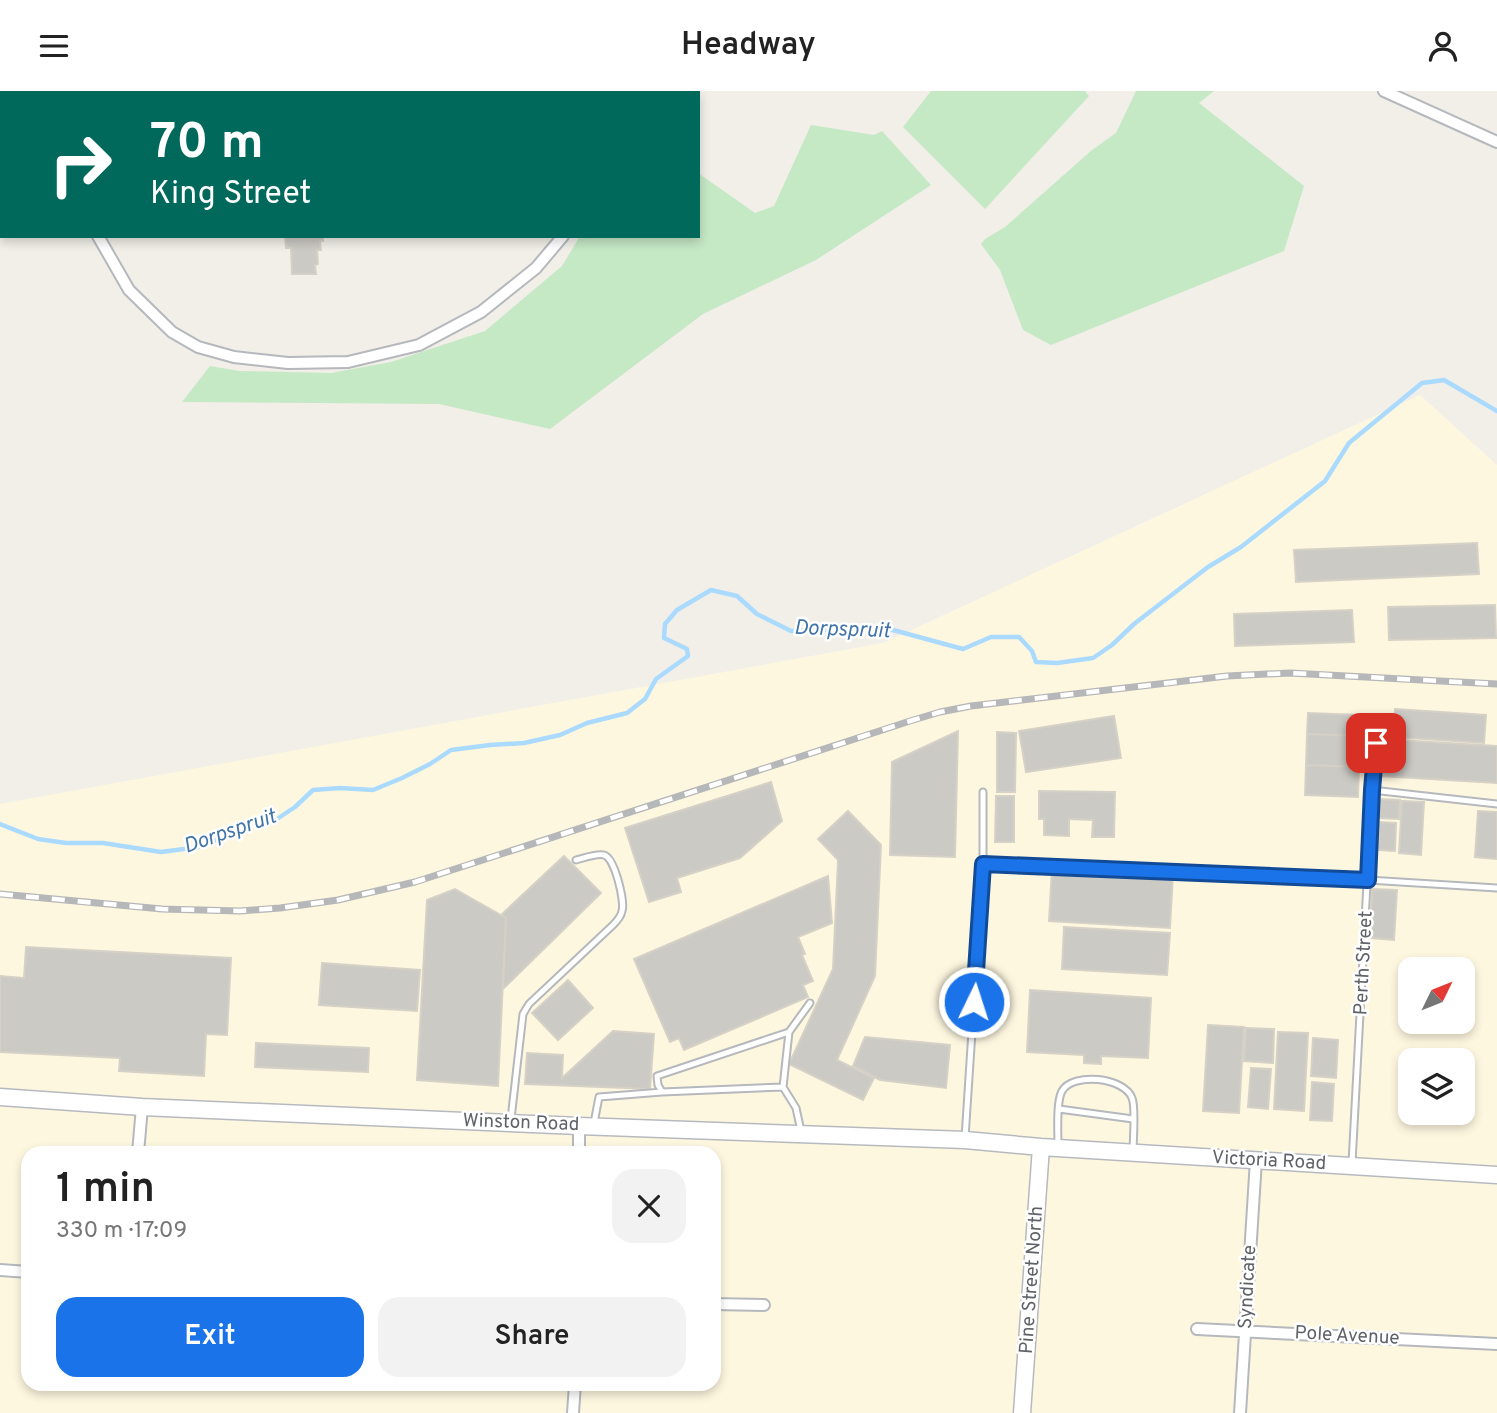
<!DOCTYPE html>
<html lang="en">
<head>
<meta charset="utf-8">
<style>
	:root { --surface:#fff; --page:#f2f2f2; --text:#222; --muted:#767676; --accent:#1a73e8 }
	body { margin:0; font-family:Overpass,sans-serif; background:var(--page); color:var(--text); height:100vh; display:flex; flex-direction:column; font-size:26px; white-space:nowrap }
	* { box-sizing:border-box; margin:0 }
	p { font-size:23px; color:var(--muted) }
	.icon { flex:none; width:38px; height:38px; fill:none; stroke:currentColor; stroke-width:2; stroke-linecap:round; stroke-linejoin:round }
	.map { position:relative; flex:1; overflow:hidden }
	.drawer { position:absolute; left:21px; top:1055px; width:700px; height:245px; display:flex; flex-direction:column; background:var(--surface); border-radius:21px; box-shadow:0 4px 10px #0003 }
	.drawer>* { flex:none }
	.guide { position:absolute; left:0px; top:0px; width:700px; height:147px; box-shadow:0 4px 10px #0003; background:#00695c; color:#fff; overflow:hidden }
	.needle { width:46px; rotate:47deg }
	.buttons { position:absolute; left:1398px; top:866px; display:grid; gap:14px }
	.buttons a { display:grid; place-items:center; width:77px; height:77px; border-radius:14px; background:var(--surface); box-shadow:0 4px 10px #0003; font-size:35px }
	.pin { position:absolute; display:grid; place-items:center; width:60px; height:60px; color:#fff; margin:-30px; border-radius:14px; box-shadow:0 4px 10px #0006 }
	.me { position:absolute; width:77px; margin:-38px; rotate:4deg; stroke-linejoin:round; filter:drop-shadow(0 0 5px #0008) }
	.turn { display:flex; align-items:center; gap:24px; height:147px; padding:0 35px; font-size:32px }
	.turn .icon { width:91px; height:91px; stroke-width:2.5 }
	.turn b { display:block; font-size:49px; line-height:60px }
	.round { display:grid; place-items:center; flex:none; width:74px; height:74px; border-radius:21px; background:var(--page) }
	.head { display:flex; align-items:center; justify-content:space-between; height:119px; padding:0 35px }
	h1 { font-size:42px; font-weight:600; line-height:52px }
	.action { display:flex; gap:14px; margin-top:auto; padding:14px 35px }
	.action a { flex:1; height:80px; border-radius:21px; background:var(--accent); color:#fff; font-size:28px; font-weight:600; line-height:80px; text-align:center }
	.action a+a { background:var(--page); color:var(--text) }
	header { display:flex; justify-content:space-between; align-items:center; height:91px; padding:0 35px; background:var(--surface); font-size:32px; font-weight:600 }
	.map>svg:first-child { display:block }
</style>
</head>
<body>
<header><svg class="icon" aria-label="menu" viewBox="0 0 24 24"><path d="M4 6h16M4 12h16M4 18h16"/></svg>Headway<svg class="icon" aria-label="person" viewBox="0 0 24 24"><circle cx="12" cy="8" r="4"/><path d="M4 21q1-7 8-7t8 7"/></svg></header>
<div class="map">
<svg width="1497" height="1322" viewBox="0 0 1497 1322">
	<rect width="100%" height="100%" fill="#f1efe8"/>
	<path fill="#fef7e0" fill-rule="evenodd" d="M 1420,304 L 1497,374 L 1497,1322 L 0,1322 L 0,713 L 883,552 ZM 1410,878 L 1463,878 L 1463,931 L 1410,931 ZM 1410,970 L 1463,970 L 1463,1022 L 1410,1022 ZM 28,1062 L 714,1062 L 714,1293 L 28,1293 Z"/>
	<path fill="#c5e8c5" d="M 931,0 L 1085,0 L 1089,5 L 985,118 L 903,36 Z
		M 1136,0 L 1214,0 L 1199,12 L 1304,95 L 1284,160 L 1051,254 L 1023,239 L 1000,179 L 981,153 L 985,148 L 1005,136 L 1092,59 L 1116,42 Z
		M 811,34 L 874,44 L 882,40 L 931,94 L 816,169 L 703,223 L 550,338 L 439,313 L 182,311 L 210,275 L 239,280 L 331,282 L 391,271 L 485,240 L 562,175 L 580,145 L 698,145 L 698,82 L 755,122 L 774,115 Z"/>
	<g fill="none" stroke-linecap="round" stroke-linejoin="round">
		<path stroke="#aadaff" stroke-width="4.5" d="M 0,733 L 38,748 L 66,752 L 103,752 L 161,761 L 199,756 L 240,739 L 251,730 L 274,730 L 295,716 L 313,699 L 340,697 L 373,699 L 402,687 L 430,673 L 451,659 L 490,654 L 524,652 L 560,644 L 587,632 L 627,622 L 645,608 L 656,588 L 688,565 L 687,558 L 664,547 L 665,533 L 677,519 L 711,499 L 737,505 L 757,523 L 791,540 L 826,539 L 854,536 L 882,536 L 963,558 L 991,546 L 1019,546 L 1032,560 L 1036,571 L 1057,572 L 1093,567 L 1112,554 L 1134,533 L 1208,476 L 1241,456 L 1325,390 L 1349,352 L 1422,292 L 1444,289 L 1497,320"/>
	</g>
	<path fill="#cccac5" stroke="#d6d1c6" stroke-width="2" d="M 285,145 L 323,145 L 323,150 L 320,150 L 321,159 L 317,159 L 318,173 L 315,174 L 316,183 L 292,183 L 291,157 L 286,157 Z
		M 1477,452 L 1479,483 L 1296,491 L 1294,459 Z
		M 1495,514 L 1496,547 L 1389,549 L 1388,516 Z
		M 1352,519 L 1354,551 L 1235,555 L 1234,523 Z
		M 1395,618 L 1486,624 L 1484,652 L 1393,646 Z
		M 1308,622 L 1361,624 L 1360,645 L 1307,643 Z
		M 1114,625 L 1121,667 L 1026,681 L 1019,640 Z
		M 958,640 L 955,766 L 890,764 L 892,671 Z
		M 997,641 L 1016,642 L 1015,701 L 997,701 Z
		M 1307,643 L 1360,645 L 1359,676 L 1306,674 Z
		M 1382,648 L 1497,655 L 1497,692 L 1380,685 Z
		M 1306,674 L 1359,676 L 1358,706 L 1305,704 Z
		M 771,691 L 782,730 L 740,767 L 677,787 L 681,801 L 649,811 L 625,737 Z
		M 1039,700 L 1115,701 L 1114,746 L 1092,746 L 1093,729 L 1069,728 L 1069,745 L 1044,744 L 1044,728 L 1039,728 Z
		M 996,705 L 1014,705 L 1014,751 L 995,751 Z
		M 1377,708 L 1400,709 L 1399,728 L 1376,727 Z
		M 1402,710 L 1424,711 L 1421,764 L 1399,762 Z
		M 848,720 L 881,754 L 875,885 L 837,969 L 874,987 L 863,1009 L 789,973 L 833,878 L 838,769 L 818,748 Z
		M 1478,720 L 1497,721 L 1497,768 L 1475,766 Z
		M 1379,731 L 1396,732 L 1395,760 L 1378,759 Z
		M 564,765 L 601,802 L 503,898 L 506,827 L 501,824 Z
		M 1052,777 L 1173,783 L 1170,837 L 1049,830 Z
		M 828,785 L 832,832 L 798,846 L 805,863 L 802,864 L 813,890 L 803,894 L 808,906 L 684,959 L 679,947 L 670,951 L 634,868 Z
		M 455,798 L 506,827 L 498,995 L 417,989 L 427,809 Z
		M 1372,798 L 1397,799 L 1394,849 L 1370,847 Z
		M 1064,836 L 1170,842 L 1167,884 L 1062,878 Z
		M 26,856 L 231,867 L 227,944 L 206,943 L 204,985 L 119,980 L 120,967 L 0,961 L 0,885 L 24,887 Z
		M 322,872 L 420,879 L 417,920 L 319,914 Z
		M 568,889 L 593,917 L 558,949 L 532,922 Z
		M 1030,899 L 1151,907 L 1148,967 L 1101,965 L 1101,973 L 1084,972 L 1084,964 L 1027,961 Z
		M 1208,934 L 1244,936 L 1239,1022 L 1203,1020 Z
		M 1246,937 L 1274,938 L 1273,972 L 1244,970 Z
		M 613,940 L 654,943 L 650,998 L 525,993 L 527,962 L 563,964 L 562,987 Z
		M 1278,941 L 1308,942 L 1304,1020 L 1274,1018 Z
		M 865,946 L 950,954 L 946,997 L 880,989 L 853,975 Z
		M 1313,947 L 1338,949 L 1336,987 L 1311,985 Z
		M 256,952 L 369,957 L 368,981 L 255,976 Z
		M 1251,977 L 1271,978 L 1268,1018 L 1248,1016 Z
		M 1312,991 L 1334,993 L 1332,1030 L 1310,1029 Z"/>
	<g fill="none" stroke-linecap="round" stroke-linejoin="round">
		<g stroke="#b5b8bc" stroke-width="9">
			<path id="lane" d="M 1372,699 L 1497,713
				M 983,773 L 1368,789 L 1497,797
				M 662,1001 L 658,994 L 657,985 L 789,941
				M 1059,1018 L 1133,1028
				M 511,1028 L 523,923 L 529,913 L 613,834 C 617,830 621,826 622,820 C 625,811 615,767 604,764 C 597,762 584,767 576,769
				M 594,1032 L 599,1006 L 662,1001 L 783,996
				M 801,1040 L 796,1017 L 783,996 L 789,941 L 810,912
				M 965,1047 L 983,773 L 983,701
				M 1058,1054 C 1058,1040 1056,1011 1062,1000 C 1073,981 1124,986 1132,1007 C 1136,1016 1133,1049 1133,1061
				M 1352,1072 L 1372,699 L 1378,628"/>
		</g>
		<g stroke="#b5b8bc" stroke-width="14">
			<path id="street" d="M 1384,0 L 1497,51
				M 88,2 L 88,0
				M 645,2 L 646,0
				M 98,145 L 129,199 L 172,241 L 198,256 L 234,266 L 288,272 L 348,271 L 419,254 L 481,221 L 536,177 L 563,145
				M 138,1062 L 142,1016
				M 579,1062 L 579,1035
				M 0,1179 L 28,1181
				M 714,1213 L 764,1214
				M 1197,1238 L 1497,1253
				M 573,1322 L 575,1293
				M 1240,1322 L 1256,1069"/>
		</g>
		<g stroke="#b6babf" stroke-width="19">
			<path id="secondary" d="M 0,1006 L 142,1016 L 579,1035 L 965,1049 L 1041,1056 L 1497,1084
				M 1022,1322 L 1041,1056"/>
		</g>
		<use href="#lane" stroke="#fff" stroke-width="5"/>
		<use href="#street" stroke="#fff" stroke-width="10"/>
		<use href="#secondary" stroke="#fff" stroke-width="16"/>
		<g stroke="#b6b7b8" stroke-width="7">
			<path id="rail" d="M 0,803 L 162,818 L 240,820 L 280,817 L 338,809 L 415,791 L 910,630 L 940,621 L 971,615 L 1227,585 L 1290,582 L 1497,593"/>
		</g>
		<use href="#rail" stroke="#fff" stroke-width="4.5" stroke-dasharray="13" stroke-linecap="butt"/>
	</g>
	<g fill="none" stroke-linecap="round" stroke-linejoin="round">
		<g stroke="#114b97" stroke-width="18">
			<path id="route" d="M 974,911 L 983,773 L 1368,789 L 1372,699 L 1376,652"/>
		</g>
		<use href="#route" stroke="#1a73e8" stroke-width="12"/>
	</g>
	<g text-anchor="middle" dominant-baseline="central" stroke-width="5" stroke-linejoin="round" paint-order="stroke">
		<g font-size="19" fill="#5f6368" stroke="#fff">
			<text transform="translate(1364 872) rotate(-87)">Perth Street</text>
			<text transform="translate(521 1032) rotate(2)">Winston Road</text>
			<text transform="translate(1269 1070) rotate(3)">Victoria Road</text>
			<text transform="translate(1032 1189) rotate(-86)">Pine Street North</text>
			<text transform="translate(1248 1196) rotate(-87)">Syndicate</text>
			<text transform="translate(1347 1245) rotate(3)">Pole Avenue</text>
		</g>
		<g font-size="21" font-style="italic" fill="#4174aa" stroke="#fff">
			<text transform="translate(842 539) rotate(2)">Dorpspruit</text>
			<text transform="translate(230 741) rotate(-19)">Dorpspruit</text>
		</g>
	</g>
</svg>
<div class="buttons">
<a><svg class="needle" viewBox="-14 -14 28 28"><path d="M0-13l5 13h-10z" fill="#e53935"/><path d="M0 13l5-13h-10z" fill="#767676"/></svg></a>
<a><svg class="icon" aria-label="layers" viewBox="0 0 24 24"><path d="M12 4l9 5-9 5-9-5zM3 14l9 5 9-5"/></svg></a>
</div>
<div class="pin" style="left:1376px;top:652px;background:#d93025"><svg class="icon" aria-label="arrive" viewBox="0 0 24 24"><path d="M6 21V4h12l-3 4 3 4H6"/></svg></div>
<svg class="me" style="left:974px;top:911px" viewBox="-20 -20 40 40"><circle r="17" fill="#1a73e8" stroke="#fff" stroke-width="3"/><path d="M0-11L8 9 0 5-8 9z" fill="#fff"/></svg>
<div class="guide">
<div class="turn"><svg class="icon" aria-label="right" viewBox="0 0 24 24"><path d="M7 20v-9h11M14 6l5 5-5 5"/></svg><div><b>70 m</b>King Street</div></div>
</div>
<section class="drawer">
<div class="head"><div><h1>1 min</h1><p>330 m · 17:09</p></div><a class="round"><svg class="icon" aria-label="close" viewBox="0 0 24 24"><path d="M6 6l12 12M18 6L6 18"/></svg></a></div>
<div class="action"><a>Exit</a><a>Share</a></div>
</section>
</div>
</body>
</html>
